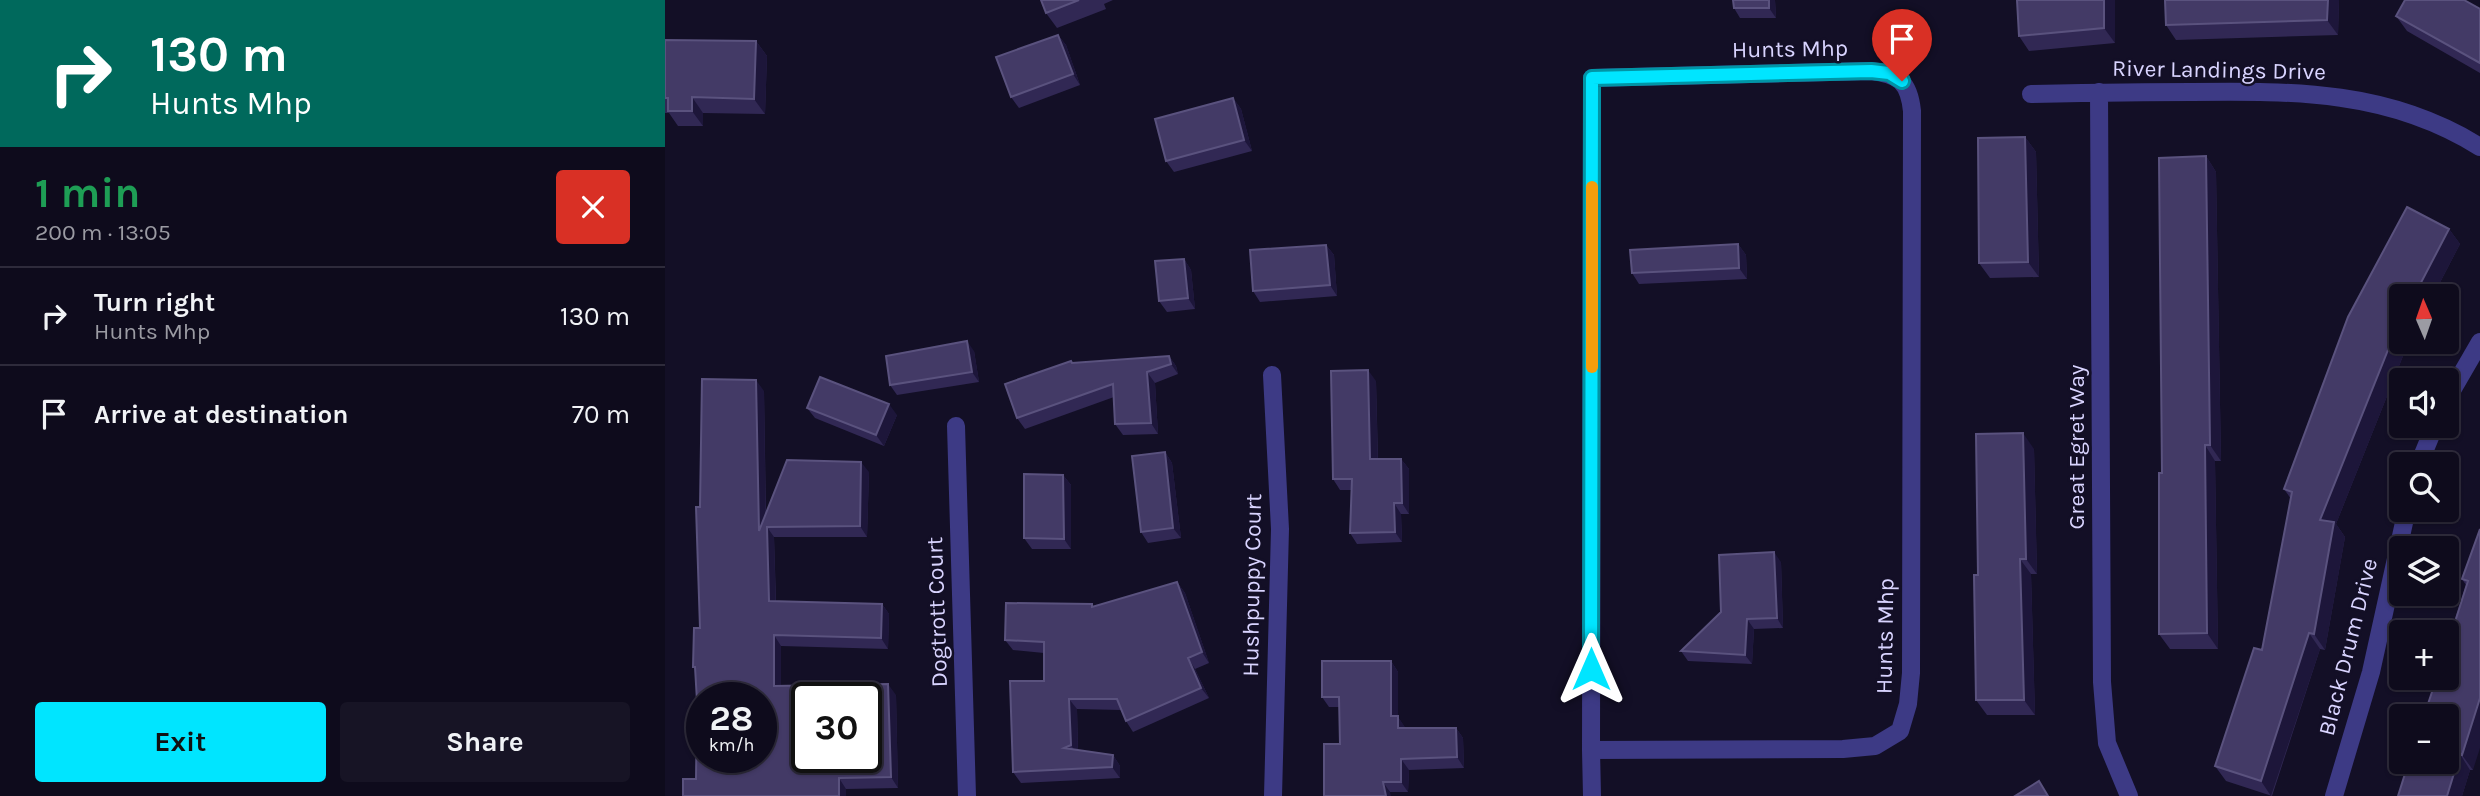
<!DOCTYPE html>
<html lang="en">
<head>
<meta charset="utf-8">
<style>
	:root { --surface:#0e0b1c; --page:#171425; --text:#f1f3f6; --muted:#9b9ba3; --line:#2e2b3b; --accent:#00e5ff }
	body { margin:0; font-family:Karla,sans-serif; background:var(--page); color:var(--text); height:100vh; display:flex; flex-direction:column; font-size:26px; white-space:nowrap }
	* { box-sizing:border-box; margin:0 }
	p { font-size:23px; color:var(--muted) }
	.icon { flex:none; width:38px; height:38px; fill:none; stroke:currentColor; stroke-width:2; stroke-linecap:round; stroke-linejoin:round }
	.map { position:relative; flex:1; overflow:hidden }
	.drawer { display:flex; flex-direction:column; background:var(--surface); width:665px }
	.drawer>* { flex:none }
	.top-card { background:#00695c; color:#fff; overflow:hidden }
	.needle { width:46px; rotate:358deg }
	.fabs { position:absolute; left:1724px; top:284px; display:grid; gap:14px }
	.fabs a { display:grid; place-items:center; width:70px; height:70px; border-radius:7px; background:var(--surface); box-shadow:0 2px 5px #0004,0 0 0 2px var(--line); font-size:35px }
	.speed { position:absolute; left:21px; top:682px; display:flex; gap:14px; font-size:35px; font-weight:700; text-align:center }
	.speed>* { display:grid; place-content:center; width:91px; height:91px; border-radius:50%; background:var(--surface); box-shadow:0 2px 5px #0004,0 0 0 2px var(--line); line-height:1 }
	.speed small { font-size:18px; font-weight:400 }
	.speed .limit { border:4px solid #111; border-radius:10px; background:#fff; color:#111 }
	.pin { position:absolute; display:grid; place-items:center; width:60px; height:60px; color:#fff; margin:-72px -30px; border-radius:50% 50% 50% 0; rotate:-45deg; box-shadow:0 0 7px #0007 }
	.pin .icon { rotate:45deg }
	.me { position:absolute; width:77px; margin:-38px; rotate:0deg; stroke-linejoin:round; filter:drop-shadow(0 0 5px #0008) }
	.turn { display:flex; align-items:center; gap:24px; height:147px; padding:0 35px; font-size:32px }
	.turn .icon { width:91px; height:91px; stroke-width:2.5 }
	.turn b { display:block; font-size:49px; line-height:60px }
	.round { display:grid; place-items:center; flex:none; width:74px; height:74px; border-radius:7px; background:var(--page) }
	.summary { display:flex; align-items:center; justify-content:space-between; height:119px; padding:0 35px }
	h1 { font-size:42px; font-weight:700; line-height:52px; color:#1e9e55 }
	.action { display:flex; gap:14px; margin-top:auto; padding:14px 35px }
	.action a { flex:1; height:80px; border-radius:7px; background:var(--accent); color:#111; font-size:28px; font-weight:700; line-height:80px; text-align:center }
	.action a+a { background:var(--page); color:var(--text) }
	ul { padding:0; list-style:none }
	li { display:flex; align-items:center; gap:21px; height:98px; padding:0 35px; border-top:2px solid var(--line) }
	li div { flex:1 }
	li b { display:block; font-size:26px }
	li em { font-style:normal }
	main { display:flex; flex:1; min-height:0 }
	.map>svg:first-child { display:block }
</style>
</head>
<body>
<main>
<section class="drawer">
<div class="top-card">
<div class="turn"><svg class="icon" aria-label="right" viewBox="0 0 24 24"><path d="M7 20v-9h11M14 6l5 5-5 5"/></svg><div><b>130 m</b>Hunts Mhp</div></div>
</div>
<div class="summary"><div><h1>1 min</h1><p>200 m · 13:05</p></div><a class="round" style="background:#d93025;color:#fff"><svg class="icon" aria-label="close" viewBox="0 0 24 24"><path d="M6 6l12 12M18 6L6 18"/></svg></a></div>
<ul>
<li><svg class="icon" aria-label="right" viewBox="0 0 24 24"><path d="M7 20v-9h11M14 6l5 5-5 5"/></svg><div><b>Turn right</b><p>Hunts Mhp</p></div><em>130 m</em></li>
<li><svg class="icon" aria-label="arrive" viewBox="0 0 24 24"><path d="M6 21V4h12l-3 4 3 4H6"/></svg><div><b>Arrive at destination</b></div><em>70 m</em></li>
</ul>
<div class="action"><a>Exit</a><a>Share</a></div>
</section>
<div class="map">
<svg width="1815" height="796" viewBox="0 0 1815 796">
	<rect width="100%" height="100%" fill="#130f26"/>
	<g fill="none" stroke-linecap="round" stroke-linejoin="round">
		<path stroke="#3d3a85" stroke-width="18" d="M 1434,92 L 1437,682 L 1442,743 L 1464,796
			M 1366,94 C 1419,93 1473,92 1526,92 C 1630,91 1724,90 1815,147
			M 607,375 L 615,529 L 608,796
			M 1782,399 L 1815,342
			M 291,426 L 302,796
			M 1754,464 L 1770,425
			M 926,750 L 1178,749 L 1210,746 L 1235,731 L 1243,704 L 1246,673 L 1247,111 C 1244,82 1234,74 1206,71 L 927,78 L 926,750 L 927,796
			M 1669,796 L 1706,672 L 1742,509"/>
	</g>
	<path fill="#312854" d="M 376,0 L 448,0 L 439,4 L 441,9 L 392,28 L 381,13 Z
		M 1068,0 L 1110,0 L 1111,18 L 1075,18 L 1069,8 Z
		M 1450,0 L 1450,43 L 1364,51 L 1354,36 Z
		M 1674,0 L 1673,35 L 1511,40 L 1501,25 Z
		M 1815,9 L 1815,73 L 1742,31 L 1731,16 Z
		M 393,35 L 401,45 L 415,85 L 354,108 L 346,97 Z
		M 0,40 L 91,41 L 102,56 L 100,114 L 38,113 L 38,126 L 13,126 L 4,113 L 0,113 Z
		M 568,98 L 576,109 L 587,151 L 509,172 L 501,161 Z
		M 1360,137 L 1371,152 L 1374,277 L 1325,278 L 1314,263 Z
		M 1541,156 L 1551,172 L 1556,461 L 1550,461 L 1553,649 L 1505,649 L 1494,634 L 1497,473 Z
		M 1784,229 L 1795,244 L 1742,346 L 1671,524 L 1680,537 L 1660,650 L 1655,649 L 1607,796 L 1561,781 L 1550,766 L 1597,650 L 1626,499 L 1619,489 Z
		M 1073,244 L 1081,255 L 1082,279 L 974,284 L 967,273 Z
		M 661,245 L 669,255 L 672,296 L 595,302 L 588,291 Z
		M 519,259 L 526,270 L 530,309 L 502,312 L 494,301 Z
		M 309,351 L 314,382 L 232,395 L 225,385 Z
		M 504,356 L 511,366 L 513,374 L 490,383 L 493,434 L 458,435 L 450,424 L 449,397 L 360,429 L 352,418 L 407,363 Z
		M 711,381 L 713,459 L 736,459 L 744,469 L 744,514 L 736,514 L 737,542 L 692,544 L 685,533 L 686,490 L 675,490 L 668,479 Z
		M 99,391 L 101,514 L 204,472 L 202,537 L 109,537 L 111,601 L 217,604 L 224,614 L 223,649 L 116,646 L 116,686 L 231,695 L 233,788 L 181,789 L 181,796 L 18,796 L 31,779 L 32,701 L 30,670 L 28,667 L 35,628 L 35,507 Z
		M 142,408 L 232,415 L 219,446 L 150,418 Z
		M 1369,449 L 1372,574 L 1366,574 L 1370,715 L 1322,715 L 1311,700 L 1313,575 Z
		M 500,452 L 507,463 L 516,538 L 483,543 L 476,532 Z
		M 398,475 L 406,485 L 406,549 L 367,549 L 359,538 Z
		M 1815,529 L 1808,770 L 1805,770 L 1797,796 L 1733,796 L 1801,585 L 1797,579 Z
		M 1116,562 L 1118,628 L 1089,629 L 1087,664 L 1023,661 L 1016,651 Z
		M 512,582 L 520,593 L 544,663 L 530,669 L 544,698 L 468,732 L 461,721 L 456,710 L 412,709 L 413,750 L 448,755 L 455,766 L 455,778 L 356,783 L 348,772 L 379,681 L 379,653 L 348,650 L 340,640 L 429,607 Z
		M 726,661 L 733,672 L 733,717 L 740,728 L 791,728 L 798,738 L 799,768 L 744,770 L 743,792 L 725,792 L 675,744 L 674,707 L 664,707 L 657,697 Z"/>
	<path fill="#1d163a" d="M 1104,0 L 1110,0 L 1111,18 L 1104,8 Z
		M 1439,0 L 1450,0 L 1450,43 L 1439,28 Z
		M 1663,0 L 1674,0 L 1673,35 L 1662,20 Z
		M 393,35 L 401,45 L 415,85 L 408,74 Z
		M 91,41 L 102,56 L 100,114 L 89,99 Z
		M 27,97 L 38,113 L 38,126 L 27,111 Z
		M 568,98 L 576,109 L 587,151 L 579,140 Z
		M 1360,137 L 1371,152 L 1374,277 L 1363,262 Z
		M 1541,156 L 1551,172 L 1556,461 L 1545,445 Z
		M 1784,229 L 1795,244 L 1768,296 L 1749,296 Z
		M 1073,244 L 1081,255 L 1082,279 L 1074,268 Z
		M 661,245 L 669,255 L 672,296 L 665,285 Z
		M 519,259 L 526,270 L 530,309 L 523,298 Z
		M 1736,321 L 1736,341 L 1744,341 L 1671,524 L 1680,537 L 1660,650 L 1649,634 L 1655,520 L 1731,330 Z
		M 302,341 L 309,351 L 314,382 L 307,372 Z
		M 504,356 L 511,366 L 513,374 L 506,364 Z
		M 703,370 L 711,381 L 713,470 L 705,459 Z
		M 482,372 L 490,383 L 493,434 L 486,423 Z
		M 91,380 L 99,391 L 101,542 L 94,531 Z
		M 224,404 L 232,415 L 219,446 L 211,435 Z
		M 1358,433 L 1369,449 L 1372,574 L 1361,559 Z
		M 1540,445 L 1550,461 L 1553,649 L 1542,633 Z
		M 500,452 L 507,463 L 516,538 L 508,528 Z
		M 736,459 L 744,469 L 744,514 L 737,503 Z
		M 196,462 L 204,472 L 202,537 L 195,526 Z
		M 398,475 L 406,485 L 406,549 L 399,539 Z
		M 729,503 L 736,514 L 737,542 L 730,532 Z
		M 102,527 L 109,537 L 111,612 L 104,601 Z
		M 1109,552 L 1116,562 L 1118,628 L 1112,618 Z
		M 1355,559 L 1366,574 L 1370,715 L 1359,700 Z
		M 512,582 L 520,593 L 544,663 L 537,652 Z
		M 217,604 L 224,614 L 223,649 L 216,638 Z
		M 1082,619 L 1089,629 L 1087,664 L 1080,655 Z
		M 1644,633 L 1655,649 L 1606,796 L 1596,781 Z
		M 109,635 L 116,646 L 116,697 L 109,686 Z
		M 523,658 L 530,669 L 544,698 L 536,688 Z
		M 726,661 L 733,672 L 733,717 L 740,727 L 740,738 L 726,716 Z
		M 223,684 L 231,695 L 233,788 L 226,777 Z
		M 1815,698 L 1815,748 L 1808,770 L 1797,755 Z
		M 404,699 L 412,709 L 413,756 L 406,745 Z
		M 791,728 L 798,738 L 799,768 L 792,757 Z
		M 1795,754 L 1805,770 L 1797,796 L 1782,796 Z
		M 448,755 L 455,766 L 455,778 L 447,767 Z
		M 736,759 L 744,770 L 743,792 L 736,782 Z
		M 174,778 L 181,789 L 181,796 L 174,796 Z
		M 718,782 L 725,792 L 726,796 L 721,796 Z"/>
	<path fill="#433a66" stroke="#5a527e" stroke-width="2" fill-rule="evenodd" d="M 376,0 L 414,0 L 381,13 Z
		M 1068,0 L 1104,0 L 1104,8 L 1069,8 Z
		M 1352,0 L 1439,0 L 1439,28 L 1354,36 Z
		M 1500,0 L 1663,0 L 1662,20 L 1501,25 Z
		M 1740,0 L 1799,0 L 1815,9 L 1815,63 L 1731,16 Z
		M 393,35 L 408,74 L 346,97 L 331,57 Z
		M 0,40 L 91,41 L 89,99 L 27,97 L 27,111 L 3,111 L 3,98 L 0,98 Z
		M 568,98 L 579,140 L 501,161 L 490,119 Z
		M 1360,137 L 1363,262 L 1314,263 L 1313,138 Z
		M 1541,156 L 1545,445 L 1540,445 L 1542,633 L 1494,634 L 1494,473 L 1497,473 L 1494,158 Z
		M 1742,207 L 1784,229 L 1749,296 L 1736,296 L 1736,321 L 1731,330 L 1655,520 L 1669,522 L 1649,634 L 1644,633 L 1596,781 L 1550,766 L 1589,648 L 1597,650 L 1627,492 L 1619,489 L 1683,317 Z
		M 1073,244 L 1074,268 L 967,273 L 965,250 Z
		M 661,245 L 665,285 L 588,291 L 585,250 Z
		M 519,259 L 523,298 L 494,301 L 490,261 Z
		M 302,341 L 307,372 L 225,385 L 221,356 Z
		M 504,356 L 506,364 L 482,372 L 486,423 L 450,424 L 448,384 L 352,418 L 340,384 L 406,361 L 407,363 Z
		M 703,370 L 705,459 L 736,459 L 737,503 L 729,503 L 730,532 L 685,533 L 687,479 L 668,479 L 666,371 Z
		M 155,377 L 224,404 L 211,435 L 142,408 Z
		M 37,379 L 91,380 L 94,531 L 122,460 L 196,462 L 195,526 L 102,527 L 104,601 L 217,604 L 216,638 L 109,635 L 109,686 L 223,684 L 226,777 L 174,778 L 174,796 L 18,796 L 18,779 L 31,779 L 32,701 L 30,667 L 28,667 L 29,628 L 35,628 L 31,507 L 35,507 ZM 37,698 L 96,698 L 96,758 L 37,758 ZM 142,698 L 201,698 L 201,758 L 142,758 Z
		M 1358,433 L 1361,559 L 1355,559 L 1359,700 L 1311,700 L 1309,575 L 1313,575 L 1311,434 Z
		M 500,452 L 508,528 L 476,532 L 467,456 Z
		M 359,474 L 398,475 L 399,539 L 359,538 Z
		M 1815,529 L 1815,698 L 1797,755 L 1795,754 L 1782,796 L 1733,796 L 1744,761 L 1782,761 L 1782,716 L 1759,716 L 1772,677 L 1782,677 L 1782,647 L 1803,581 L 1797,579 Z
		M 1109,552 L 1112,618 L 1082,619 L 1080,655 L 1016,651 L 1056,612 L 1054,555 Z
		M 512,582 L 537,652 L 523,658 L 536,688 L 461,721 L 452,699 L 404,699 L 406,745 L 399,748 L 448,755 L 447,767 L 348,772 L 345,681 L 379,681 L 379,642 L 340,640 L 341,603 L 427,604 L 427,607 Z
		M 657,661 L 726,661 L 726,716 L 733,716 L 733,728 L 791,728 L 792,757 L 736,759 L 736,782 L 718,782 L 721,796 L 659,796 L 659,744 L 675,744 L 674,697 L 657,697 Z
		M 1374,781 L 1383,796 L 1350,796 Z"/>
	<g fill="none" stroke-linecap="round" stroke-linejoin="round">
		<g stroke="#0095a6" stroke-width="18">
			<path id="route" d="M 926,669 L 927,78 L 1206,71 L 1224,73 L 1237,81"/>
		</g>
		<use href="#route" stroke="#00e5ff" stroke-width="12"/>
		<path stroke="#f59e0b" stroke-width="12" d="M 927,187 L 927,367"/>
	</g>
	<g text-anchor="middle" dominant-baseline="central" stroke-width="5" stroke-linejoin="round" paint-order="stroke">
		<g font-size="23" fill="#d9d4ff" stroke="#130f26">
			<text transform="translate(1125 49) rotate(-1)">Hunts Mhp</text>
			<text transform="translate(1554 70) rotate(1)">River Landings Drive</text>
			<text transform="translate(1411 447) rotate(-90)">Great Egret Way</text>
			<text transform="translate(587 585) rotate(-89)">Hushpuppy Court</text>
			<text transform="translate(272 612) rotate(-92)">Dogtrott Court</text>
			<text transform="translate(1220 636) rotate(-89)">Hunts Mhp</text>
			<text transform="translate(1683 647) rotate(-76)">Black Drum Drive</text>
		</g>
	</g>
</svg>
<div class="fabs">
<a><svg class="needle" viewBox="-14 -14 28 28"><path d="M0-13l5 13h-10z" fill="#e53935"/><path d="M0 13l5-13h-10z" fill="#9b9ba3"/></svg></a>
<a><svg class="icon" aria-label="sound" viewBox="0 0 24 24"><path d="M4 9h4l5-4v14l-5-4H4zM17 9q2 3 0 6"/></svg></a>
<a><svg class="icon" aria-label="search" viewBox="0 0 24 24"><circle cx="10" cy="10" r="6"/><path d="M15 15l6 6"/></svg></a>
<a><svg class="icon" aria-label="layers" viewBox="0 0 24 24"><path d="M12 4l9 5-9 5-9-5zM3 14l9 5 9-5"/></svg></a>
<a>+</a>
<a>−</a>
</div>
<div class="speed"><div>28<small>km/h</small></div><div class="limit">30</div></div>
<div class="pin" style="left:1237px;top:81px;background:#d93025"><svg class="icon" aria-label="arrive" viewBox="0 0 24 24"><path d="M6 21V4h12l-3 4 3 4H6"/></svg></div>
<svg class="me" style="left:926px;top:669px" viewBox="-20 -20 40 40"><path d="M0-17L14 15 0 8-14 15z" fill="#00e5ff" stroke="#fff" stroke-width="4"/></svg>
</div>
</main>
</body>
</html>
